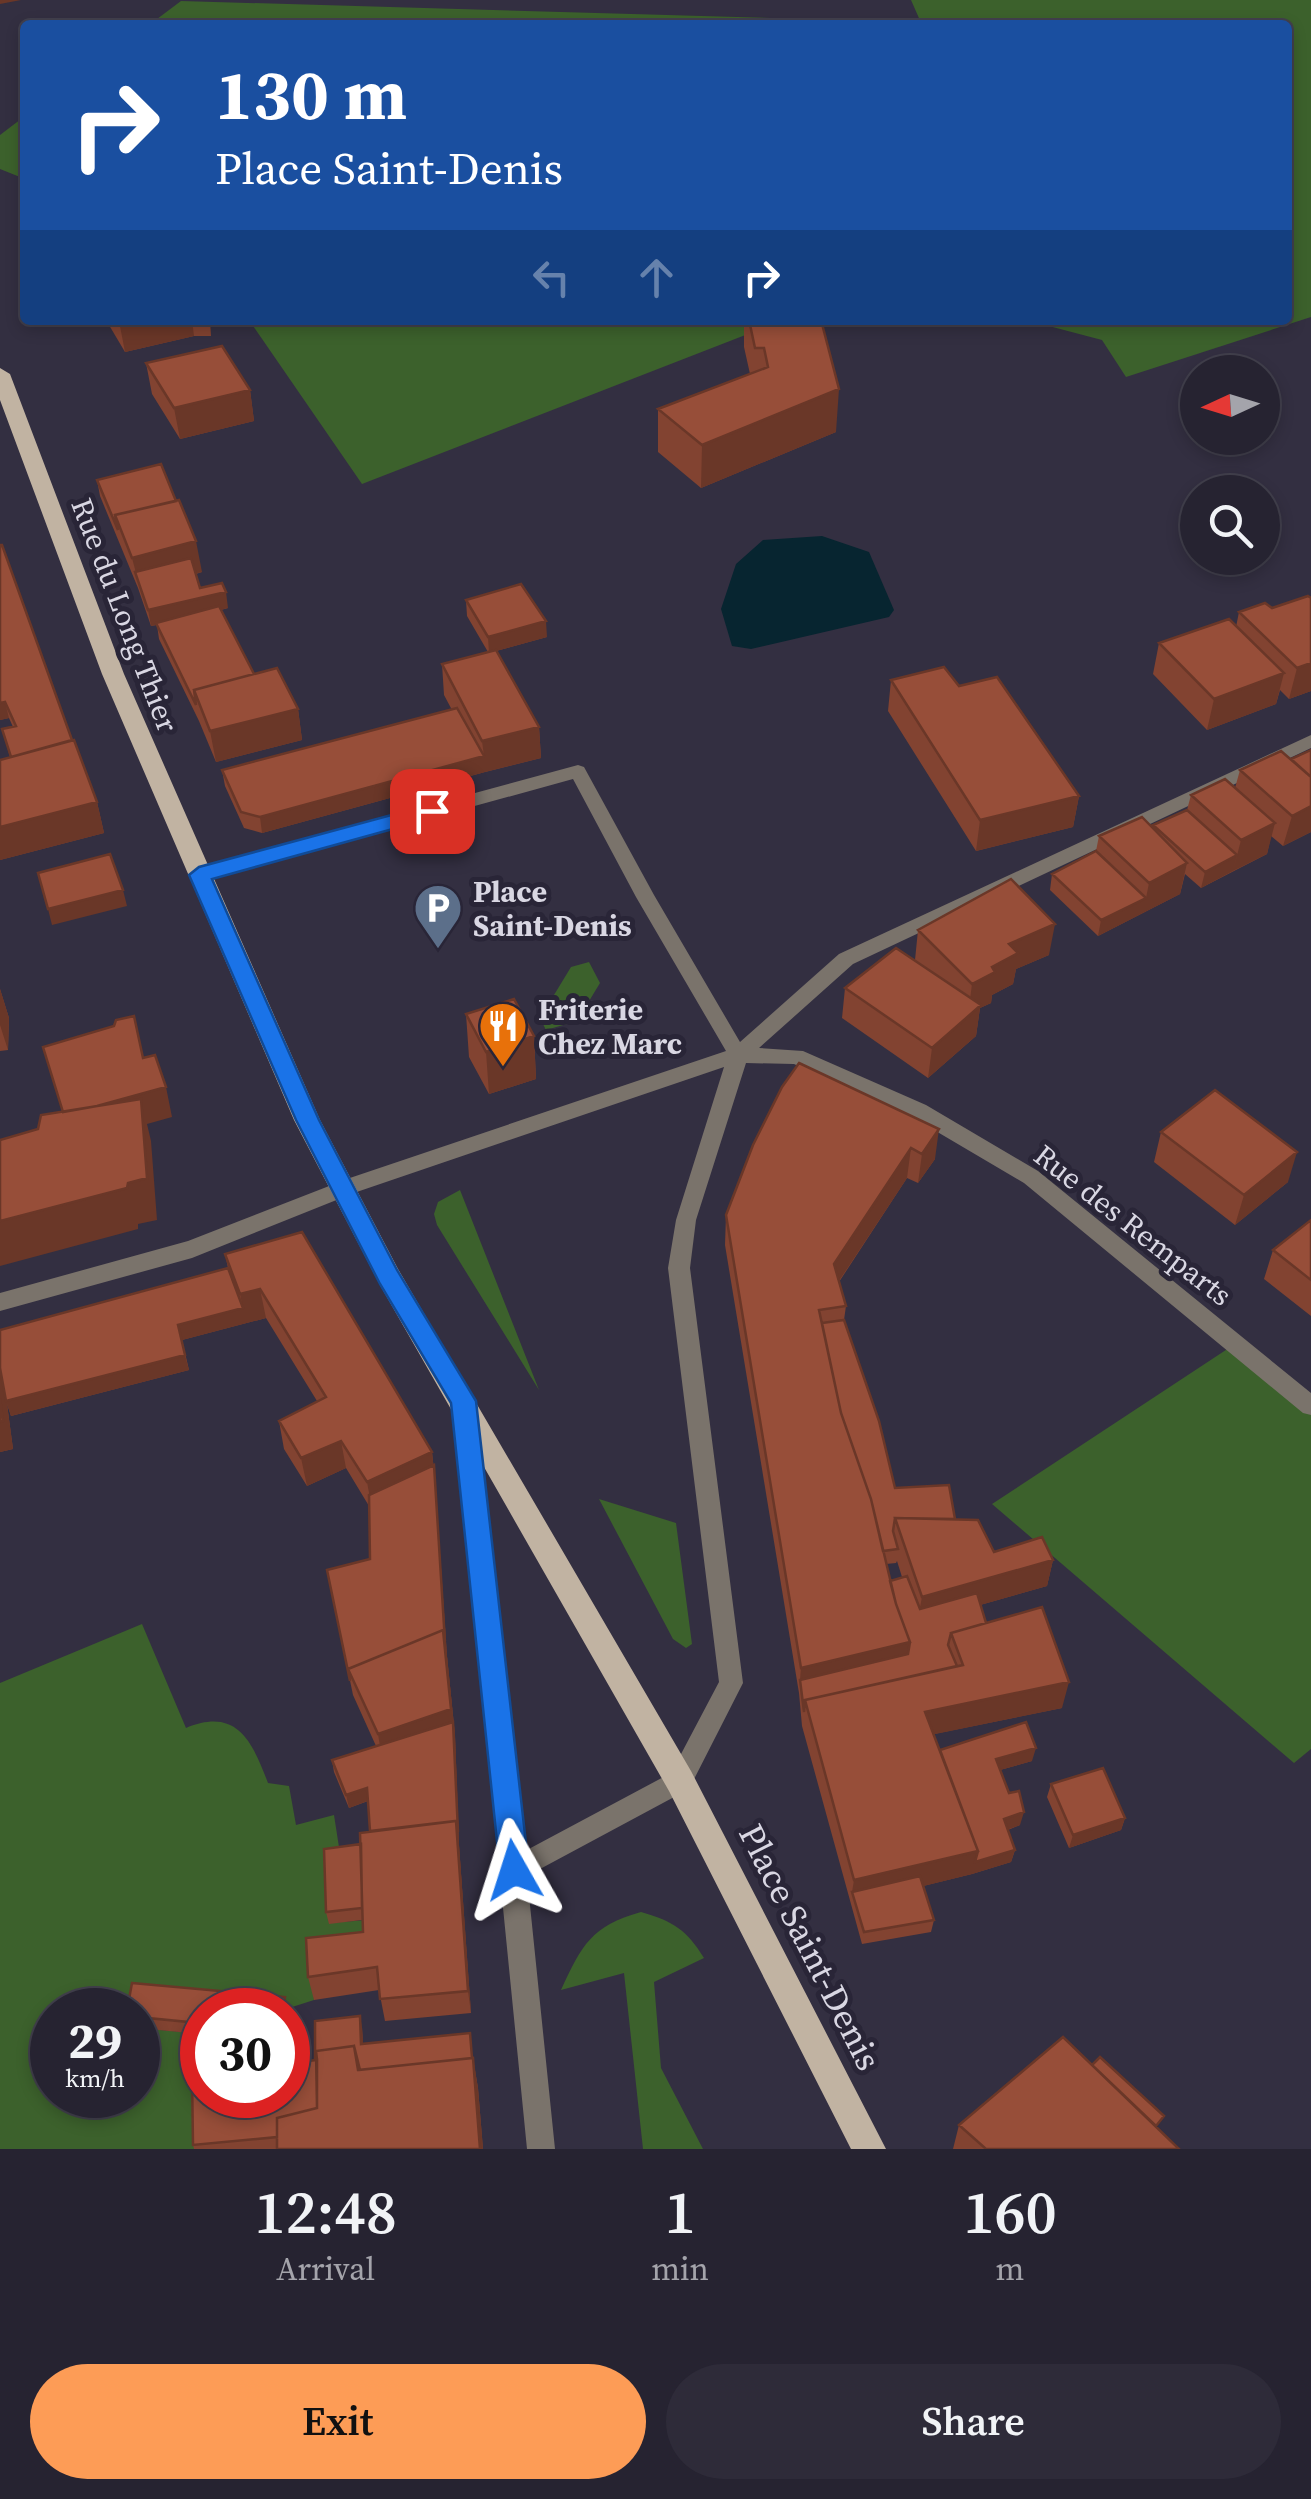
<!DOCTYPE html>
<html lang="en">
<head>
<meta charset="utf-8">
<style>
	:root { --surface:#262331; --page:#2e2b39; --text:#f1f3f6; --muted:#a4a4ab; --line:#42404d; --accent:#fd9c56 }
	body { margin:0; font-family:"Source Serif 4",serif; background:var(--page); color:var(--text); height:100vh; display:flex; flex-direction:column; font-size:38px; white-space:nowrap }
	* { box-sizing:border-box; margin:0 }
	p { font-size:32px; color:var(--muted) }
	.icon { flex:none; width:55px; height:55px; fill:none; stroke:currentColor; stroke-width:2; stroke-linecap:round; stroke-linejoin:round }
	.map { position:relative; height:2149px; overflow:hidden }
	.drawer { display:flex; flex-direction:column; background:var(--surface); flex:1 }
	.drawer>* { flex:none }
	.top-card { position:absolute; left:20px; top:20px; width:1272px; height:305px; border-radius:10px; box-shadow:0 5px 15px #0003,0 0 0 2px var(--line); background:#1a4fa0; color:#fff; overflow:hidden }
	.needle { width:65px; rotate:266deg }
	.fabs { position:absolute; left:1180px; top:355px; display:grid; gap:20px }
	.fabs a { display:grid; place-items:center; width:100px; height:100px; border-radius:50%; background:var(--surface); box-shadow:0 5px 15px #0003,0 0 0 2px var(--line); font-size:50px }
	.speed { position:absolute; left:30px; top:1988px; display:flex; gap:20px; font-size:50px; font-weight:700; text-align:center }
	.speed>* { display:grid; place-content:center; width:130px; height:130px; border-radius:50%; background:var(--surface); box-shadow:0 5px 15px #0003,0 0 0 2px var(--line); line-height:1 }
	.speed small { font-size:25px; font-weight:400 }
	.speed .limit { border:15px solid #d22; background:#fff; color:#111 }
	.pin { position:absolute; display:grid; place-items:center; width:85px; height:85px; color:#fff; margin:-42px; border-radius:20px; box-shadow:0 5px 15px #0006 }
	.me { position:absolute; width:110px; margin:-55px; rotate:354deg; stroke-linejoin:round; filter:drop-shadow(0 0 8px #0008) }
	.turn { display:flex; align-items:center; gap:35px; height:210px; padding:0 30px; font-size:45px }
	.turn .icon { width:130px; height:130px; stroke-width:2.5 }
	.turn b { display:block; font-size:70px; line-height:85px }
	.lanes { display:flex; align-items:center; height:95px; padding:0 30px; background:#0003; justify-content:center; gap:50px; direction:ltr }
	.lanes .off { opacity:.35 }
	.eta { display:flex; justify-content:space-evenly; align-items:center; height:170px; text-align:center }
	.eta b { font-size:60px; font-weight:600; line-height:70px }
	.cta { display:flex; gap:20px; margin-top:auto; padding:20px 30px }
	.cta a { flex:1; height:115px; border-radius:60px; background:var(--accent); color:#111; font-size:40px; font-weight:600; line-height:115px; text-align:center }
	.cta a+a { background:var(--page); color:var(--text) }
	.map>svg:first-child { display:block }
</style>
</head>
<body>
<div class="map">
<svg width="1311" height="2149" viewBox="0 0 1311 2149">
	<rect width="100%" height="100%" fill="#332f41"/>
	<path fill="#3c612c" d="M 911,0 L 1311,0 L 1311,317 L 1126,377 L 1102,340 L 1026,320 L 1288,320 L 1288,25 L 922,25 Z
		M 181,1 L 878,21 L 874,25 L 149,25 Z
		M 25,116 L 25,179 L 0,169 L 0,135 Z
		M 249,320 L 784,320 L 362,484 Z
		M 589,962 L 600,983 L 577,1021 L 546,1030 L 540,1018 L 571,967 Z
		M 460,1190 L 539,1390 L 437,1225 L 434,1214 L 438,1202 Z
		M 1235,1344 L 1311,1406 L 1311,1749 L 1294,1763 L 992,1504 Z
		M 599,1499 L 676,1523 L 692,1644 L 686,1648 L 673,1639 Z
		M 142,1624 L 186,1728 C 237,1707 252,1741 268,1783 L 289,1786 L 296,1825 L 334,1815 L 341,1860 L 329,1923 L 367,1920 L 368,1955 L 313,1961 L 314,2000 L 289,2008 L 52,2010 L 52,2095 L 138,2095 L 138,2028 L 193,2033 L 194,2043 L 202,2044 L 201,2149 L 0,2149 L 0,1683 Z
		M 641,1912 C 673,1921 687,1930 704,1958 L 654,1982 L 661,2068 L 703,2149 L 643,2149 L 624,1973 L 561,1990 C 582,1945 591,1926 641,1912 Z"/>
	<path fill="#072530" d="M 822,536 L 869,552 L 894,610 L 889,617 L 751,649 L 732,646 L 721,609 L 736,564 L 763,540 Z"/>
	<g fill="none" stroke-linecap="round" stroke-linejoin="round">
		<path fill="#7a736b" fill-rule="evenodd" d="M 1311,735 L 1311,748 L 853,964 L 759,1048 L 803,1051 L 926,1105 L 1038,1171 L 1311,1393 L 1311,1415 L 1303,1413 L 1024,1183 L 912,1117 L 794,1064 L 746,1063 L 696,1220 L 690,1268 L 743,1683 L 689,1789 L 527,1876 L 555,2149 L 527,2149 L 454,1415 L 457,1408 L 465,1406 L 473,1408 L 476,1415 L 525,1851 L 671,1773 L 719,1682 L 668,1268 L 676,1220 L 724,1067 L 342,1197 L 335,1195 L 332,1189 L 335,1183 L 726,1051 L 636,897 L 573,779 L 199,882 L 190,875 L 199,868 L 578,765 L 584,767 L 654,895 L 740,1042 L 839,954 Z"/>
		<path fill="#7a736b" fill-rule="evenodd" d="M 342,1181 L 349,1183 L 352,1189 L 349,1195 L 192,1258 L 0,1311 L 0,1293 L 188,1241 Z"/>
		<path fill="#c1b3a2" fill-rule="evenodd" d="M 0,368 L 10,374 L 124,674 L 320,1120 L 398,1269 L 691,1771 L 886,2149 L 851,2149 L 669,1791 L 380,1285 L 294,1120 L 102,674 L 0,400 Z"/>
	</g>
	<path fill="#824331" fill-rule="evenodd" d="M 106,320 L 210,320 L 211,336 L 194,336 L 125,352 Z
		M 744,320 L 821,320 L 836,432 L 701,488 L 658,452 L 658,409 L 750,374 L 744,347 Z
		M 146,363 L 250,390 L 254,421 L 180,439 L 152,394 Z
		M 97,480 L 202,572 L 196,574 L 200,588 L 228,608 L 221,610 L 254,674 L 298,709 L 302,740 L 216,762 L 199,721 L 159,639 L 157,625 L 151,626 L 138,588 L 100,496 Z
		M 0,545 L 72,740 L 97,802 L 104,833 L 0,860 L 0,760 L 10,757 L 2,729 L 13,727 L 9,718 L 0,720 Z
		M 466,600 L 547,637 L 496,651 L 539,727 L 541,758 L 485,772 L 262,833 L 244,828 L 225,786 L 222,770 L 452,710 L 444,695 L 442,664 L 488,652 L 467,616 Z
		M 1265,603 L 1311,691 L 1289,699 L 1280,690 L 1276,704 L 1207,730 L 1153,674 L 1159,643 L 1236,627 L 1239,612 Z
		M 891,680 L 959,686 L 1079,796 L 1073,827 L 976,851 L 888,711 Z
		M 1311,750 L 1311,832 L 1283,846 L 1271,836 L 1267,854 L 1201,888 L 1185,874 L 1180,894 L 1098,936 L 1050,890 L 1052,874 L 1096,851 L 1099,836 L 1152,828 L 1153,825 L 1187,810 L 1191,795 L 1235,788 L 1240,770 L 1291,759 Z
		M 918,930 L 1049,955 L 1016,969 L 1013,984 L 992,995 L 991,1003 L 980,1008 L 976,1036 L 928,1078 L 842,1018 L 845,988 L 915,960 Z
		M 0,989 L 9,1018 L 8,1050 L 0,1051 Z
		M 466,1014 L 534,1036 L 536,1079 L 489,1094 L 469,1057 Z
		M 782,1087 L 935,1159 L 918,1183 L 907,1178 L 839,1282 L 846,1306 L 844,1320 L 895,1488 L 955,1519 L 994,1552 L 1053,1560 L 1047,1586 L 980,1605 L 986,1623 L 1062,1708 L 934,1734 L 940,1750 L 1032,1761 L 1000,1770 L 1020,1825 L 1008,1830 L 1015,1850 L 1011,1862 L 972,1874 L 923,1886 L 934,1920 L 931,1932 L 862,1944 L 802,1726 L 799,1693 L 725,1245 L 726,1215 ZM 897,1561 L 902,1577 L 890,1581 L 886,1564 L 896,1563 Z
		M 1161,1132 L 1288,1182 L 1235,1225 L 1154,1162 Z
		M 1311,1220 L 1311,1316 L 1264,1279 L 1273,1250 Z
		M 225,1254 L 432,1452 L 435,1480 L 447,1656 L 455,1735 L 459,1845 L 471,2013 L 385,2021 L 379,1990 L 314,2000 L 308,1977 L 363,1932 L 362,1920 L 329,1924 L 326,1912 L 361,1844 L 370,1831 L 368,1801 L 349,1808 L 334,1772 L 332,1760 L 376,1746 L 353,1695 L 327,1570 L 370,1559 L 369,1506 L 346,1468 L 307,1486 L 284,1449 L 279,1421 L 317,1401 L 266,1318 L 182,1340 L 189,1370 L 11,1416 L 7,1404 L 13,1449 L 0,1452 L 0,1330 L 228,1268 Z
		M 1051,1784 L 1125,1818 L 1121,1830 L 1069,1848 L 1047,1797 Z
		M 289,2008 L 288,2017 L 288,2010 L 202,2010 L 202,2044 L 194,2043 L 189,2033 L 138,2028 L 138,2010 Z
		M 362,2027 L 363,2044 L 473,2058 L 478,2088 L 483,2149 L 194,2149 L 193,2145 Z
		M 959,2125 L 1158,2128 L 1179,2149 L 953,2149 Z"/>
	<path fill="#6a3728" d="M 0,0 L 21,0 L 0,4 Z
		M 124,320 L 192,320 L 194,336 L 125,352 L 119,321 Z
		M 839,389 L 836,432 L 701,488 L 702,445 Z
		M 250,390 L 254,421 L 180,439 L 174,408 Z
		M 196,541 L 202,572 L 140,588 L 132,558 Z
		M 226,592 L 228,608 L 151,626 L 148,610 Z
		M 546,621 L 547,637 L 489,653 L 488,637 Z
		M 1311,663 L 1311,691 L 1289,699 L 1297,668 Z
		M 1284,673 L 1276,704 L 1207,730 L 1214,699 Z
		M 5,702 L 9,718 L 0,720 L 0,703 Z
		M 298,709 L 302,740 L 216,762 L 210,731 Z
		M 539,727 L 541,758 L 485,772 L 262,833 L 260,817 L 484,756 L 482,741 Z
		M 1079,796 L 1073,827 L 976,851 L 980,820 Z
		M 97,802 L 104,833 L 0,860 L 0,827 Z
		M 1311,806 L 1311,832 L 1283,846 L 1292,816 Z
		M 1275,823 L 1267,854 L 1233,871 L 1241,840 Z
		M 1237,855 L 1233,871 L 1201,888 L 1205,872 Z
		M 1187,863 L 1180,894 L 1098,936 L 1101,920 L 1146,898 L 1149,883 Z
		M 123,890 L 127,906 L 52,925 L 48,909 Z
		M 1055,924 L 1049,955 L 1016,969 L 1013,984 L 992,995 L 991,1003 L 980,1008 L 976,1036 L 928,1078 L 932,1048 L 968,1015 L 972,984 L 992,967 L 1009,944 Z
		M 0,989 L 9,1018 L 8,1050 L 0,1025 Z
		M 534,1036 L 536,1079 L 489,1094 L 486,1052 Z
		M 166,1087 L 172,1117 L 147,1124 L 151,1141 L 157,1220 L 138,1224 L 138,1229 L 0,1266 L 0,1221 L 64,1115 Z
		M 939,1129 L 935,1159 L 918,1183 L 922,1154 Z
		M 911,1148 L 907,1178 L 831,1293 L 834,1264 Z
		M 1297,1152 L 1288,1182 L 1235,1225 L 1244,1195 Z
		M 260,1289 L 266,1318 L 182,1340 L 178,1325 L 243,1308 L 240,1294 Z
		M 0,1355 L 185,1355 L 189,1370 L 11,1416 L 7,1404 L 13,1449 L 0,1452 Z
		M 341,1441 L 346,1468 L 307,1486 L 301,1458 Z
		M 432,1452 L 435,1480 L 447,1656 L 455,1735 L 459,1845 L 471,2013 L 468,1991 L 382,1759 L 378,1734 L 445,1642 L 372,1509 L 367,1482 Z
		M 1053,1560 L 1047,1586 L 917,1623 L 922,1597 Z
		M 910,1642 L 906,1668 L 800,1680 L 801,1668 Z
		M 1069,1682 L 1062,1708 L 921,1737 L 925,1712 Z
		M 1036,1748 L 1032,1761 L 993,1772 L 996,1759 Z
		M 367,1788 L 370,1800 L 349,1808 L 346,1795 Z
		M 1024,1812 L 1020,1825 L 1001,1832 L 1004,1819 Z
		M 1125,1818 L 1121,1830 L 1069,1848 L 1073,1835 Z
		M 1015,1850 L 1011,1862 L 972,1874 L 975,1862 Z
		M 978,1851 L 972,1874 L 855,1903 L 852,1892 L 854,1880 Z
		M 285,1997 L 289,2008 L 288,2017 L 288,2010 L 283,2010 Z
		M 360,2016 L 362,2027 L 364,2056 L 361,2044 Z
		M 473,2058 L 478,2088 L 483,2149 L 480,2149 Z"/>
	<path fill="#974e39" stroke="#6a3728" stroke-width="2.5" d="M 749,320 L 821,320 L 839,389 L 702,445 L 658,409 L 768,367 L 764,348 L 755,348 Z
		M 222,346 L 250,390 L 174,408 L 146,363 Z
		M 161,464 L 176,501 L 115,515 L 118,530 L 97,480 Z
		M 179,500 L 196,541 L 132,558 L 115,515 Z
		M 0,545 L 2,545 L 72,740 L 11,757 L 2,729 L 16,726 L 5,702 L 0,703 Z
		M 191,558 L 200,588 L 222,583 L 226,592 L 148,610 L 135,572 Z
		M 521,584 L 546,621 L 488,637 L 466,600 Z
		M 1308,596 L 1311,598 L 1311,663 L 1297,668 L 1239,612 L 1265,603 L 1272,608 Z
		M 219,606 L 254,674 L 194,690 L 196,705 L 156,623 Z
		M 1229,619 L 1284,673 L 1214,699 L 1159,643 Z
		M 496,650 L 539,727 L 482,741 L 442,664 Z
		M 944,667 L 959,686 L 997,677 L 1079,796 L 980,820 L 891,680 Z
		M 277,668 L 298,709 L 210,731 L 194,690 Z
		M 457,708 L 484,756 L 260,817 L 241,812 L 222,770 Z
		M 74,740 L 97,802 L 0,827 L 0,760 Z
		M 1311,750 L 1311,777 L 1291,759 Z
		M 1281,751 L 1311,777 L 1311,806 L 1292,816 L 1240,770 Z
		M 1225,779 L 1275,823 L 1241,840 L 1191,795 Z
		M 1187,810 L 1237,855 L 1205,872 L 1153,825 Z
		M 1142,817 L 1187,863 L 1149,883 L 1099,836 Z
		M 1096,851 L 1146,898 L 1101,920 L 1052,874 Z
		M 110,854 L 123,890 L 48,909 L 38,873 Z
		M 1011,879 L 1055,924 L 1009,944 L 1018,953 L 992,967 L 995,972 L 972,984 L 918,930 Z
		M 896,948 L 981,1005 L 932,1048 L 845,988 Z
		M 514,999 L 534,1036 L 486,1052 L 466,1014 Z
		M 134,1016 L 143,1058 L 155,1055 L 166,1087 L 97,1106 L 63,1112 L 43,1047 L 114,1026 L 116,1020 Z
		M 799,1063 L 939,1129 L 922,1154 L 911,1148 L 834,1264 L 846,1306 L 819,1310 L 841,1413 L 871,1499 L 896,1604 L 910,1642 L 801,1668 L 726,1215 L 753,1145 L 782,1087 Z
		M 1215,1090 L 1297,1152 L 1244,1195 L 1161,1132 Z
		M 141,1099 L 147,1178 L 128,1183 L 127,1188 L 0,1221 L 0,1140 L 38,1129 L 41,1115 Z
		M 1311,1220 L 1311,1280 L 1273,1250 Z
		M 302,1232 L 432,1452 L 367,1482 L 341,1441 L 301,1458 L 279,1421 L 326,1397 L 260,1289 L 240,1294 L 225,1254 Z
		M 228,1268 L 243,1308 L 178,1325 L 185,1355 L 6,1401 L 0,1368 L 0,1330 Z
		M 844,1320 L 879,1421 L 895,1488 L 949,1485 L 955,1519 L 895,1518 L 893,1531 L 898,1549 L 883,1551 L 871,1499 L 841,1413 L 822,1323 Z
		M 0,1399 L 3,1421 L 0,1422 Z
		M 434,1465 L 445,1642 L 443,1630 L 348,1669 L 350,1681 L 327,1570 L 370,1559 L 369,1495 Z
		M 895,1518 L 978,1520 L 994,1552 L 1042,1537 L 1053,1560 L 922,1597 Z
		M 907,1576 L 920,1609 L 977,1593 L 986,1623 L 951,1633 L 948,1645 L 957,1666 L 805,1700 L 804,1712 L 800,1680 L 908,1654 L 910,1642 L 896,1604 L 890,1581 Z
		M 1042,1607 L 1069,1682 L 925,1712 L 978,1851 L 854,1880 L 805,1700 L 963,1665 L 951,1633 Z
		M 443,1630 L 451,1709 L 378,1734 L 348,1669 Z
		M 453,1722 L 458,1832 L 456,1821 L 370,1831 L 367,1788 L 346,1795 L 332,1760 Z
		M 1026,1722 L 1036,1748 L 996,1759 L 1009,1793 L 1019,1791 L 1024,1812 L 1004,1819 L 1015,1850 L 975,1862 L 978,1851 L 940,1750 Z
		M 1103,1768 L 1125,1818 L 1073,1835 L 1051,1784 Z
		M 456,1821 L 468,1991 L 380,1999 L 377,1967 L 308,1977 L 306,1938 L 363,1932 L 360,1833 Z
		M 361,1844 L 362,1908 L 326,1912 L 324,1849 Z
		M 920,1876 L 934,1920 L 864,1932 L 852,1892 Z
		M 132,1983 L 285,1997 L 283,2010 L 202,2010 L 202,2033 L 189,2032 L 188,2022 L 138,2017 L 138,2010 L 127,2010 Z
		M 360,2016 L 361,2044 L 470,2033 L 472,2058 L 360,2070 L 354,2046 L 316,2051 L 317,2060 L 315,2060 L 315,2021 Z
		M 1063,2037 L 1179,2149 L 986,2149 L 959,2125 Z
		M 354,2046 L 358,2070 L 473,2058 L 480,2149 L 277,2149 L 277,2118 L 317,2108 L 316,2051 Z
		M 1100,2057 L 1164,2116 L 1156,2126 L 1092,2065 Z
		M 317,2060 L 317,2108 L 277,2118 L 277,2137 L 193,2145 L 192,2074 L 202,2073 L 202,2095 L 288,2095 L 288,2063 Z"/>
	<path fill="#1a73e8" stroke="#114b97" stroke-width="2.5" d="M 432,804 L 443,811 L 440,816 L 212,879 L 319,1120 L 397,1270 L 476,1401 L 529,1870 L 524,1880 L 514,1884 L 504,1880 L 500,1870 L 451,1403 L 380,1284 L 296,1120 L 189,875 L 199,867 Z"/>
	<defs>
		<g id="parking-pin" transform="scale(2.5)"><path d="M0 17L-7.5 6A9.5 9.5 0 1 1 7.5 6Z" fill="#5c6f8a" stroke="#292537"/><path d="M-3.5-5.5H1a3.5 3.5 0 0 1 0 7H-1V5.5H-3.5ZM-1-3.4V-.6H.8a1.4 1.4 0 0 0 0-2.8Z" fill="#fff"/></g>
		<g id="restaurant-pin" transform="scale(2.5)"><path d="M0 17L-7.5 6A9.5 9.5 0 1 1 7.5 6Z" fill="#e8710a" stroke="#292537"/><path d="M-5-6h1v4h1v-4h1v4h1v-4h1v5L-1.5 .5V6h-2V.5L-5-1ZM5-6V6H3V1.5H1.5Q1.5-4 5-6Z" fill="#fff"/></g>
	</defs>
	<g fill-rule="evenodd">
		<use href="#parking-pin" x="438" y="908"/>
		<use href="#restaurant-pin" x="503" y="1026"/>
	</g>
	<g text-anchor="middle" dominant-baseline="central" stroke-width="10" stroke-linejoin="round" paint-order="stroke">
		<g font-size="30" fill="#d9d7e3" stroke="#292537">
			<text transform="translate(125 615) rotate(69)">Rue du Long Thier</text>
			<text transform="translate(1133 1225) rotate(38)">Rue des Remparts</text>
		</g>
		<g font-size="30" font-weight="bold" fill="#d9d7e3" stroke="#292537" text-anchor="start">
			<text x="473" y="891">Place<tspan x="473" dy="34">Saint-Denis</tspan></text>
			<text x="538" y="1009">Friterie<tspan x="538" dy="34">Chez Marc</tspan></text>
		</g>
		<g font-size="35" fill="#d9d7e3" stroke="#292537">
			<text transform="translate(810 1947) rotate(63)">Place Saint-Denis</text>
		</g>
	</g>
</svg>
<div class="fabs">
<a><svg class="needle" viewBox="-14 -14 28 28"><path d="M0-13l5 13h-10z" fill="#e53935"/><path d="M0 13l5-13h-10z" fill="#a4a4ab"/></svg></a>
<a><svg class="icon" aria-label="search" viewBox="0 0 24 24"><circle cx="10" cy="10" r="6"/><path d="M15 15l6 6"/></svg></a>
</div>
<div class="speed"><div>29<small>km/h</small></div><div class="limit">30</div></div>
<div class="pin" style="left:432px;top:811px;background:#d93025"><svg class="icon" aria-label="arrive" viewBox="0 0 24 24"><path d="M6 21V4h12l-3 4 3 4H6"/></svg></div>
<svg class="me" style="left:514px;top:1870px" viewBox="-20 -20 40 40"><path d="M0-17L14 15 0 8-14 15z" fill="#1a73e8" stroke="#fff" stroke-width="4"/></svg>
<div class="top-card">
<div class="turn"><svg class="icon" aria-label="right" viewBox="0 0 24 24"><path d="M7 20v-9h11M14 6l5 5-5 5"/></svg><div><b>130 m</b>Place Saint-Denis</div></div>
<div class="lanes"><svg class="icon off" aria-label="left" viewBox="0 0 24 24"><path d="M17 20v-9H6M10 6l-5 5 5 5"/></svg><svg class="icon off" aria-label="ahead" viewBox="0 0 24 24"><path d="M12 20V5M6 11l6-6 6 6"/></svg><svg class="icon" aria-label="right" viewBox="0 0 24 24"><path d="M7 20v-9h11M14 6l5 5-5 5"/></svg></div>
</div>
</div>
<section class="drawer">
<div class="eta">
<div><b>12:48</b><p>Arrival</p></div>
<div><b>1</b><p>min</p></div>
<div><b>160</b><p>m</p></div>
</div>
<div class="cta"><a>Exit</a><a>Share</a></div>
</section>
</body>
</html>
